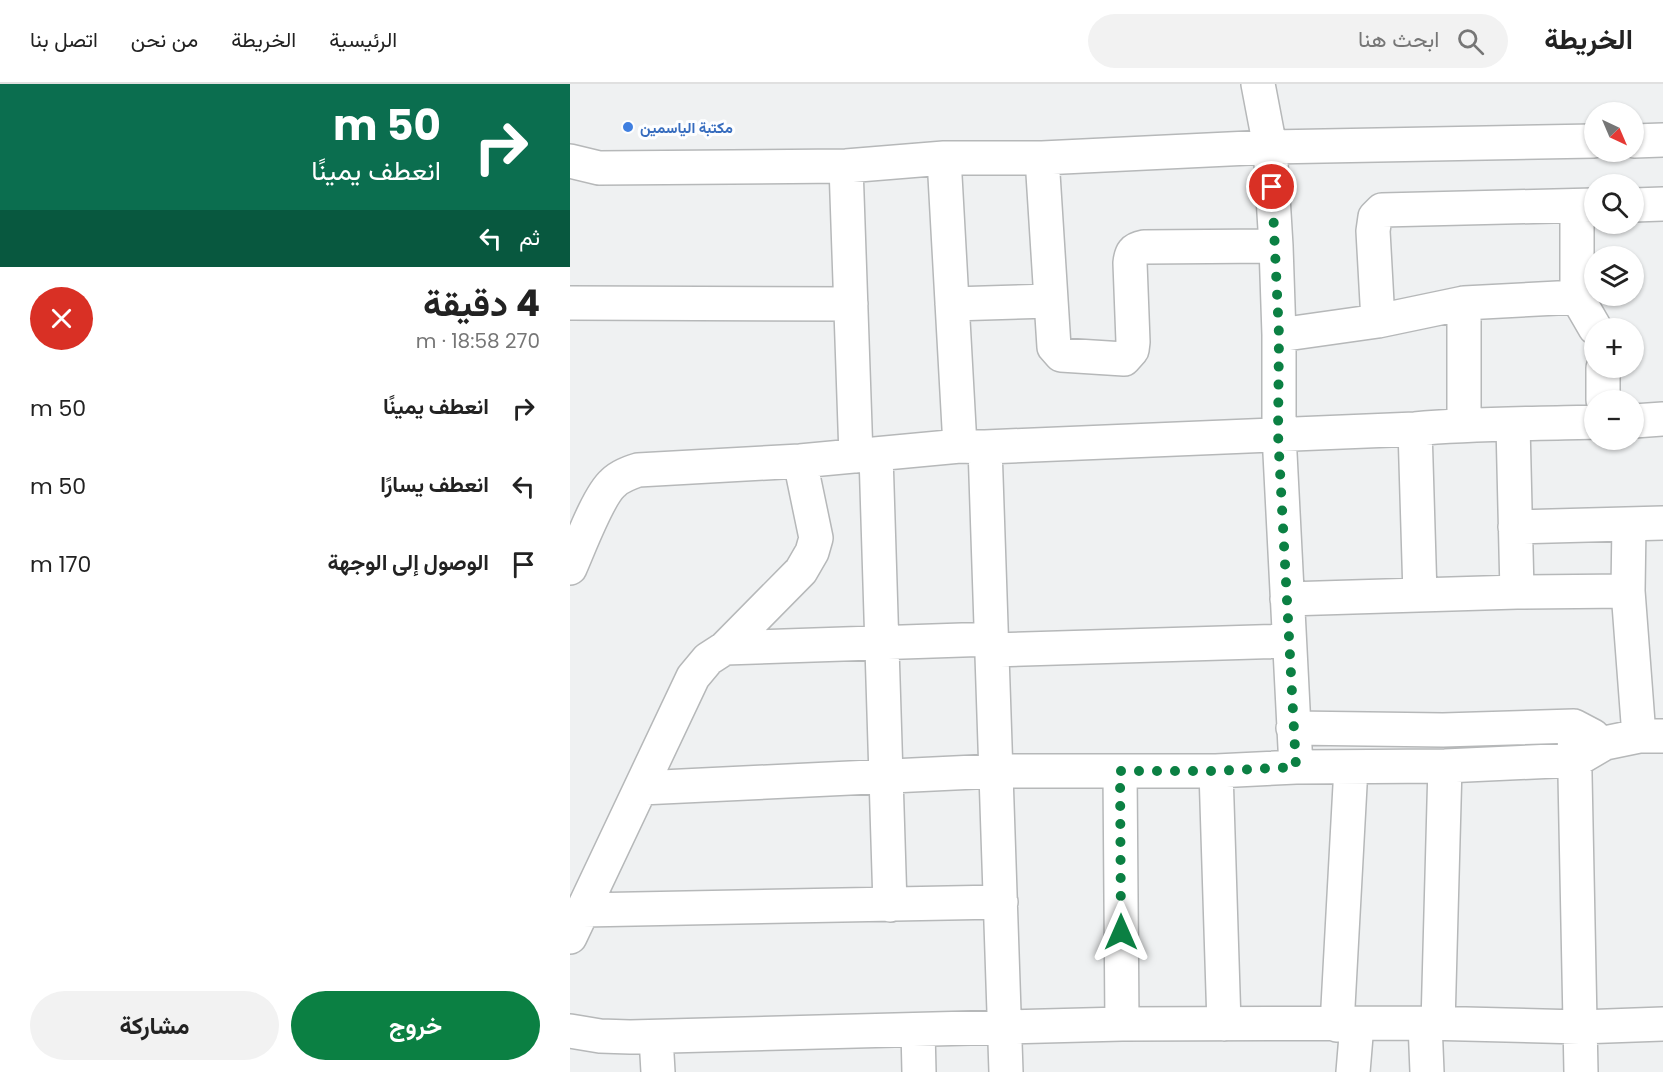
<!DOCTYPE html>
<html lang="ar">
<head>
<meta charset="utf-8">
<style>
	:root { --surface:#fff; --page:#f2f2f2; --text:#222; --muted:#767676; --line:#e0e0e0; --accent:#0b8043 }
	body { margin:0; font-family:Poppins,Vazirmatn,sans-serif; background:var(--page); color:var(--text); direction:rtl; height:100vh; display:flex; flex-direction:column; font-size:22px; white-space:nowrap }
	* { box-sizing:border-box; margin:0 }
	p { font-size:20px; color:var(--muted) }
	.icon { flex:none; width:33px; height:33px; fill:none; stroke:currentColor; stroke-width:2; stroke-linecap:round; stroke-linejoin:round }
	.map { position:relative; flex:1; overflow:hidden; direction:ltr }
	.drawer { display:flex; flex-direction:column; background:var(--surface); width:570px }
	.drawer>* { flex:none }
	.hud { background:#0b6e4f; color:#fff; overflow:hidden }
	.needle { width:39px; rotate:136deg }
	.controls { position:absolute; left:1014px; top:18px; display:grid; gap:12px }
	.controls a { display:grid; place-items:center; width:60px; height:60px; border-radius:50%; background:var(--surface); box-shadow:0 2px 4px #0004; font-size:30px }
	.pin { position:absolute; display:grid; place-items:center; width:51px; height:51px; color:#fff; margin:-26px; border:3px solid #fff; border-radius:50%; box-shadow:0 2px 6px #0007 }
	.me { position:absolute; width:66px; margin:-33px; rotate:0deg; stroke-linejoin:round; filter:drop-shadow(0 0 4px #0008) }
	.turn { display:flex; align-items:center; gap:21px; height:126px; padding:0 30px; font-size:27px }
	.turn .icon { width:78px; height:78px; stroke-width:2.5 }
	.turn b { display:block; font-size:42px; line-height:51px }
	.then { display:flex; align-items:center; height:57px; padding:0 30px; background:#0003; gap:12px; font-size:22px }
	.round { display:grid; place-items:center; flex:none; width:63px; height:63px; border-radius:32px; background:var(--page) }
	.headline { display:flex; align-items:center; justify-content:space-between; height:102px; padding:0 30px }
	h1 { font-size:36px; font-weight:700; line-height:45px }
	.primary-button { display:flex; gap:12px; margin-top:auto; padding:12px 30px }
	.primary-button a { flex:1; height:69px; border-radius:36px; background:var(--accent); color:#fff; font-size:24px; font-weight:700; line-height:69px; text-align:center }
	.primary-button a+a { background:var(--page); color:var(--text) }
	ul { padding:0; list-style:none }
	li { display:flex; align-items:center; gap:18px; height:78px; padding:0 30px }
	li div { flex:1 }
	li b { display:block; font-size:22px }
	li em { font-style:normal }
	header { display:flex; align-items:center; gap:36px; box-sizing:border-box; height:84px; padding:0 30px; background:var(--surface); border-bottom:2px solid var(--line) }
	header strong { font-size:28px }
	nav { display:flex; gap:33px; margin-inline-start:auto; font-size:21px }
	.search { width:420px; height:54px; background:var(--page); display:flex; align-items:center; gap:15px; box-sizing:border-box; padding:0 21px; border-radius:33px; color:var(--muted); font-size:22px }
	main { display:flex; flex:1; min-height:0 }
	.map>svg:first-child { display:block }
</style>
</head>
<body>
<header>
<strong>الخريطة</strong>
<div class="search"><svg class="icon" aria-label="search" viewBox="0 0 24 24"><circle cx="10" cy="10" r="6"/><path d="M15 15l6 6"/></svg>ابحث هنا</div>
<nav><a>الرئيسية</a><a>الخريطة</a><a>من نحن</a><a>اتصل بنا</a></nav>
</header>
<main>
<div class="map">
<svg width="1093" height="988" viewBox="0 0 1093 988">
	<rect width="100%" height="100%" fill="#eff1f2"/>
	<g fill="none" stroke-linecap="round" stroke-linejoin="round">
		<g stroke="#b6b8b9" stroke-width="36">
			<path id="minor" d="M 688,0 L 700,63 L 706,162 L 709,251 L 709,350 L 726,683
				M 1064,57 L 1093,56
				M 374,74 L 390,362
				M 472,74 L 484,263 L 491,271 L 554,275 L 562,266 L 563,258 L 560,179 C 561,169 563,165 574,163 L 706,162
				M 0,77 L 29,84 L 276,82 L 374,74 L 472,74 L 700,63 L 1024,57
				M 276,82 L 286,372
				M 1064,121 L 1093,120
				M 1007,122 L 1007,213 L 1025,244
				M 0,219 L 281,220
				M 894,219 L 894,340
				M 382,220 L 480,217
				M 808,237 L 803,147 L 805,133 L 812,126 L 1024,121
				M 709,251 L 808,237 L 894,219 L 1007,213
				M 1033,284 L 1033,316
				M 1064,337 L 1093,335
				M 943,341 L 947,508
				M 845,345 L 850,511
				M 415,363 L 436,988
				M 306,371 L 320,821
				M 1059,440 L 1058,507 L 1069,652
				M 945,443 L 1093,439
				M 0,484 C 9,464 28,412 43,399 C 50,392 59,389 68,386 L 230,377 L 390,362 L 415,363 L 845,345 C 905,339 965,340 1024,338
				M 717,515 L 947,508 L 1058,507
				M 155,564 L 422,555
				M 422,566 L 718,557
				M 1004,642 L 1011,988
				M 723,644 L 873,646 L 1004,642 L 1023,652
				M 550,687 L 552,940
				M 646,687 L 654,940
				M 71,704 L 426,687 L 646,687 L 726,683 L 875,682 L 1006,676 L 1035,659 L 1069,652 L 1093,652
				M 13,826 L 431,818
				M 0,853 L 123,593 L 138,575 L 155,564 L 231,487 L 242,468 L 246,454 L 230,377
				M 855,939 L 857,988
				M 868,940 L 875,682
				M 767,941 L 781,683
				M 348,946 L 349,988
				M 0,947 L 30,952 L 60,953 L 552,940 L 855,939 L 1010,943 L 1093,940
				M 86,953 L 88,988
				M 783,988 L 787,940"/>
		</g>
		<use href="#minor" stroke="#fff" stroke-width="33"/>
	</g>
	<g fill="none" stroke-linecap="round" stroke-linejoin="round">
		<path stroke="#0b8043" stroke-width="10" stroke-dasharray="0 18" d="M 551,848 L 550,687 L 646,687 L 726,683 L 708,350 L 709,251 L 702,103"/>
	</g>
	<circle fill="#3f7fe0" stroke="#fdfeff" stroke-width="2" cx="58" cy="43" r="6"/>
	<g text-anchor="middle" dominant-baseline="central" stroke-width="6" stroke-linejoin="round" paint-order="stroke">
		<g font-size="15" font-weight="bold" fill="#366cbe" stroke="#fdfeff" text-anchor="start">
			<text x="70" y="43">مكتبة الياسمين</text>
		</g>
	</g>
</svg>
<div class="controls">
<a><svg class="needle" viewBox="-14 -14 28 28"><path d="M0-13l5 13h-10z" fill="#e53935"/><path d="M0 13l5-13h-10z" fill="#767676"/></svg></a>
<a><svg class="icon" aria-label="search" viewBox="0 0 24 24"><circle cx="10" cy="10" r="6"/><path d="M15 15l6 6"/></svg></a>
<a><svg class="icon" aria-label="layers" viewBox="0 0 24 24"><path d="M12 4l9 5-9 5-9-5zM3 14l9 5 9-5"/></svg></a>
<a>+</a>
<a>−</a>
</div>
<div class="pin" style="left:702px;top:103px;background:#d93025"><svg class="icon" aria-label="arrive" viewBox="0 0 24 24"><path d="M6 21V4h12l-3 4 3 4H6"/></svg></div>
<svg class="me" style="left:551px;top:848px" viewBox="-20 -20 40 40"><path d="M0-17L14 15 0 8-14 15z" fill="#0b8043" stroke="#fff" stroke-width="4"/></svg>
</div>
<section class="drawer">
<div class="hud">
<div class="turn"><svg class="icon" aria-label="right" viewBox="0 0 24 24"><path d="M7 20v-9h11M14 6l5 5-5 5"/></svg><div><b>50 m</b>انعطف يمينًا</div></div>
<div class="then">ثم<svg class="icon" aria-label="left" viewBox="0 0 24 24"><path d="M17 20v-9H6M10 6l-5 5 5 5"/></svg></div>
</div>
<div class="headline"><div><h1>4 دقيقة</h1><p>270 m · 18:58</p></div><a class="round" style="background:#d93025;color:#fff"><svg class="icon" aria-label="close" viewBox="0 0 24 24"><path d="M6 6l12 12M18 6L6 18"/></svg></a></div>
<ul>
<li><svg class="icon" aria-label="right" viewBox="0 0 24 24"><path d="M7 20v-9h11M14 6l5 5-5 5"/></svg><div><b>انعطف يمينًا</b></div><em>50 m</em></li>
<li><svg class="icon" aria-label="left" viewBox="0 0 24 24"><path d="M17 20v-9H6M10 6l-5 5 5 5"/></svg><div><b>انعطف يسارًا</b></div><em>50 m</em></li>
<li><svg class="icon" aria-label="arrive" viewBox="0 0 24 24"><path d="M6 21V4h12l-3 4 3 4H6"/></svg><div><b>الوصول إلى الوجهة</b></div><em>170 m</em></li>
</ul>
<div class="primary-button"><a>خروج</a><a>مشاركة</a></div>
</section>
</main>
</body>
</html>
